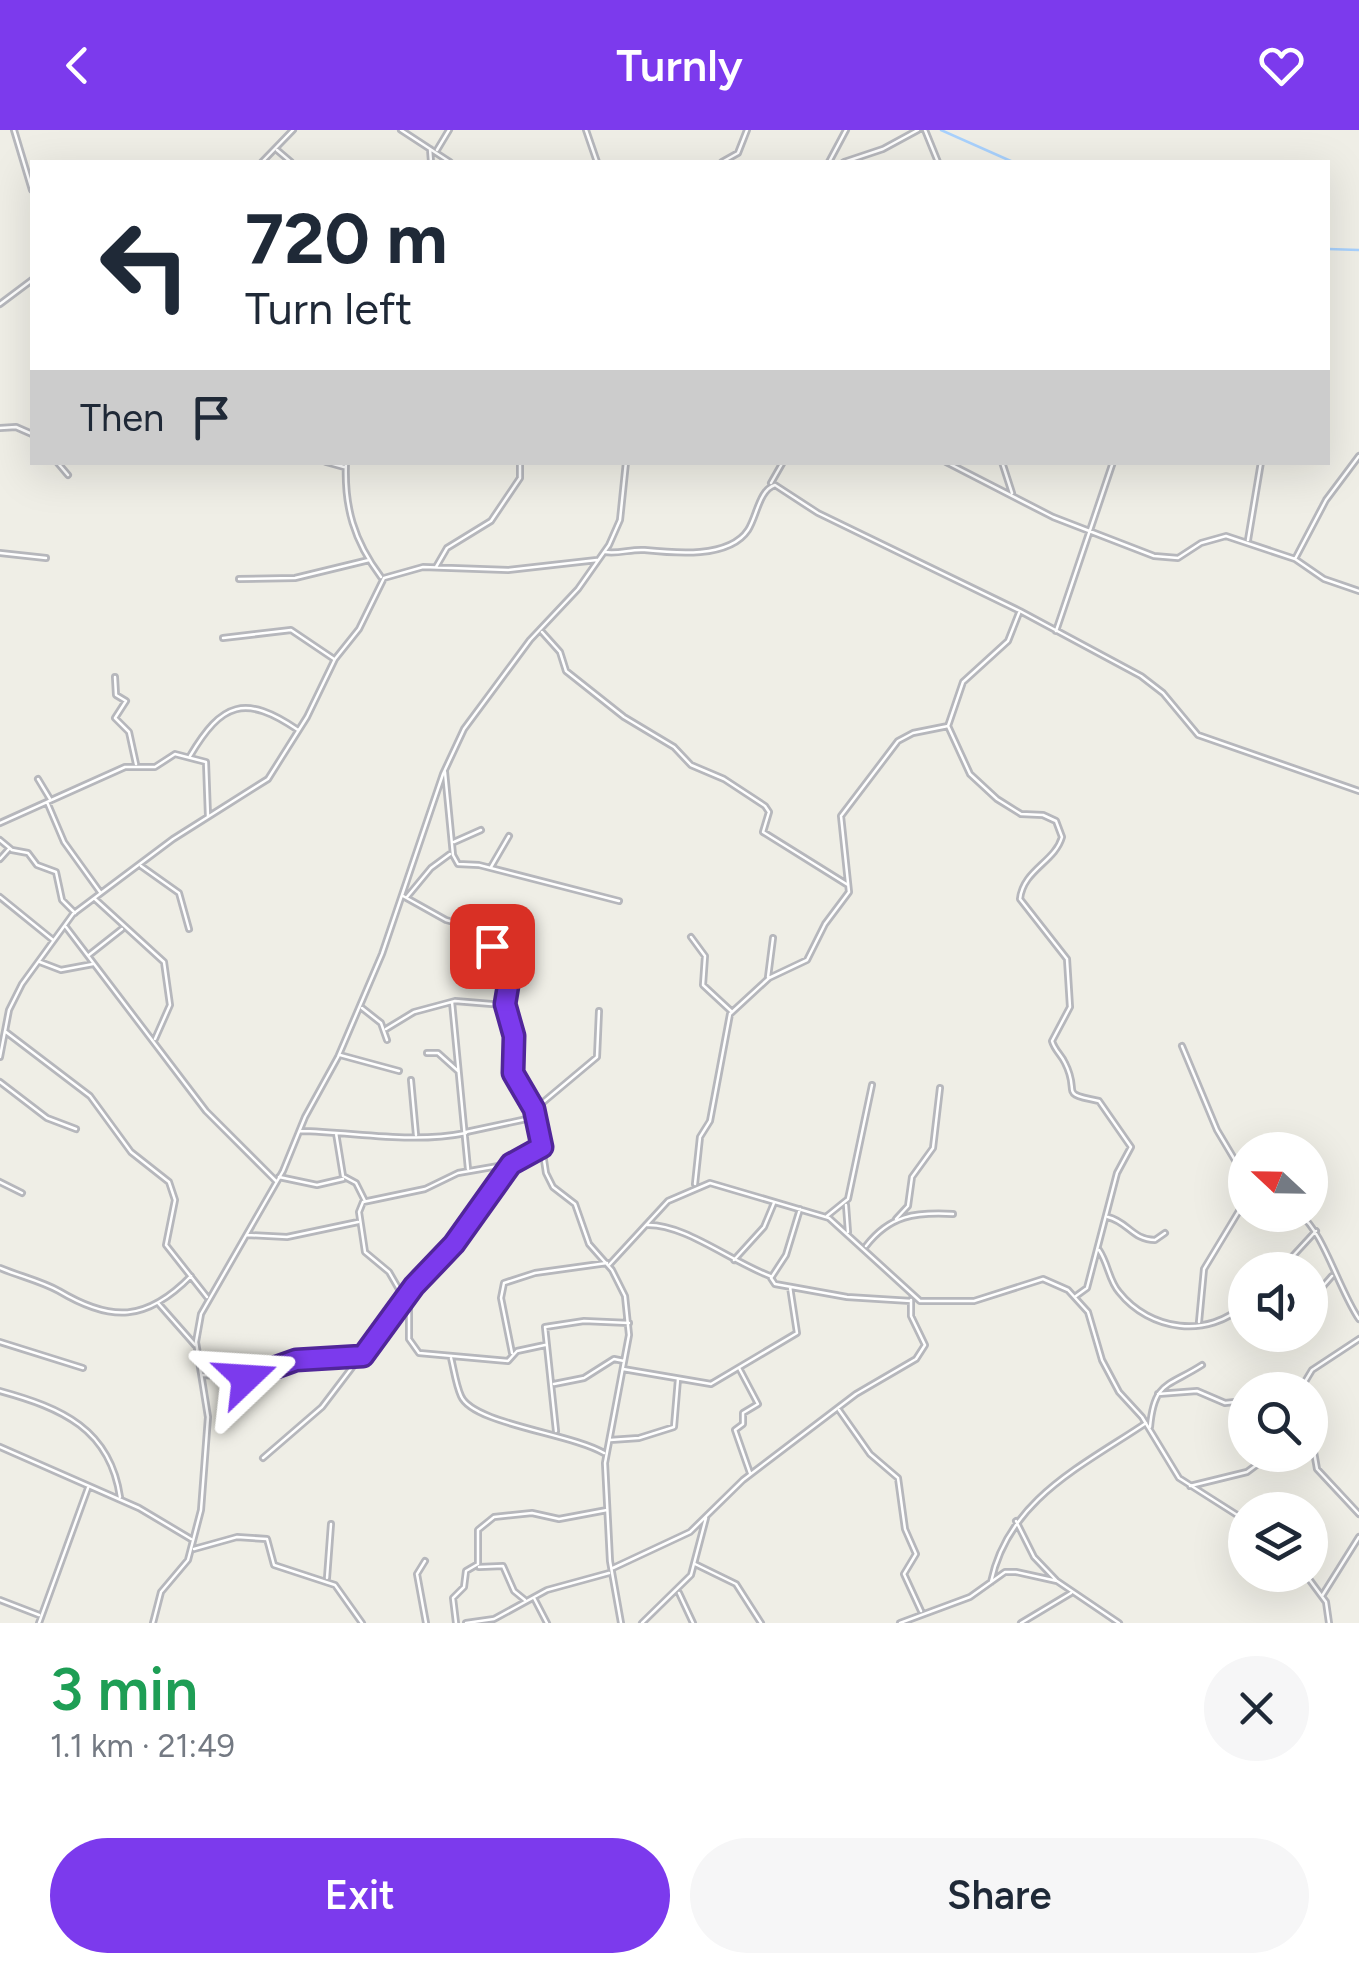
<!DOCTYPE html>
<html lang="en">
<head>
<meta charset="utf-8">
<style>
	:root { --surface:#fff; --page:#f6f6f7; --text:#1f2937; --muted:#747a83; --accent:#7c3aed }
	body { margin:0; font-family:Figtree,sans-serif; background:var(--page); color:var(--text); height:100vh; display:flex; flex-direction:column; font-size:38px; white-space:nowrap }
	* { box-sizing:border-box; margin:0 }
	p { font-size:32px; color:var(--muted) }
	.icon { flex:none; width:55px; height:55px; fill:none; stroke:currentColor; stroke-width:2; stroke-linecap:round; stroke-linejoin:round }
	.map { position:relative; height:1493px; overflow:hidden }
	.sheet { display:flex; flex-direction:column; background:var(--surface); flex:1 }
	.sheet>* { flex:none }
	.guide { position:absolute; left:30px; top:30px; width:1300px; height:305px; border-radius:0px; box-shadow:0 10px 40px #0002; background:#fff; color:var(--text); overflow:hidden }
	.needle { width:65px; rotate:292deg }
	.tools { position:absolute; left:1228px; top:1002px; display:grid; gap:20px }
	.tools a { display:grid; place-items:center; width:100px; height:100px; border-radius:50%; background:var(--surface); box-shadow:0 10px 40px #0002; font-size:50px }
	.pin { position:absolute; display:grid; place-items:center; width:85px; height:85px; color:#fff; margin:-42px; border-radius:20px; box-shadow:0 5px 15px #0006 }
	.me { position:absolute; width:110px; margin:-55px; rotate:70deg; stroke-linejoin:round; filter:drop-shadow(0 0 8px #0008) }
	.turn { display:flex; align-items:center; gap:35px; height:210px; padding:0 50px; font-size:45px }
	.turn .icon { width:130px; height:130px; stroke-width:2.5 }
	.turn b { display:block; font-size:70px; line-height:85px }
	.then { display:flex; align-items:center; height:95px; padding:0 50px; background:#0003; gap:20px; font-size:38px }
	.round { display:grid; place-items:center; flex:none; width:105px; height:105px; border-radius:52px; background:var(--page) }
	.summary { display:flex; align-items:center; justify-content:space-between; height:170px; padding:0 50px }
	h1 { font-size:60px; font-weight:600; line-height:75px; color:#1e9e55 }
	.cta { display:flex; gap:20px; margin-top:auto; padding:20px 50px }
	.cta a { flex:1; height:115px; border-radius:60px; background:var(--accent); color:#fff; font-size:40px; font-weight:600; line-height:115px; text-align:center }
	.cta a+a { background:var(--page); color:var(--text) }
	header { display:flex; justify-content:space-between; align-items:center; height:130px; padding:0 50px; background:var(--accent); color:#fff; font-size:45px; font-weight:600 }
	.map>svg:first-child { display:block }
</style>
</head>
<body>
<header><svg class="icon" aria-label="back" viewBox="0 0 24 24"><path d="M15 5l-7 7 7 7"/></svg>Turnly<svg class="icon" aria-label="heart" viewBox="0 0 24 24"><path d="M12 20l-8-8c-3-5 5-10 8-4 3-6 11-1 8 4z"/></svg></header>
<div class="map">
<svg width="1359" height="1493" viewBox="0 0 1359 1493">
	<rect width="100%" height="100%" fill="#efeee6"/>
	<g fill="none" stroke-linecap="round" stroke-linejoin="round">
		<path stroke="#a8d1fd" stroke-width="2.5" d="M 941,0 L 1013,32
			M 1328,119 L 1359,120"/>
		<g stroke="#b6b7bc" stroke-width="8">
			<path id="street" d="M 14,0 L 32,60
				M 401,0 L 450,32
				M 586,0 L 597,32
				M 925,0 L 938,32
				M 430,19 L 431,32
				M 277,20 L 291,32
				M 437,20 L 449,0
				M 262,32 L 293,0
				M 722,32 L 738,23 L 747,0
				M 829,32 L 846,0
				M 844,32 L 883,19 L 918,0
				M 0,174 L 32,150
				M 0,298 L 16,297 L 32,304
				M 57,332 L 68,345
				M 326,332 L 344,337
				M 346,332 C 344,377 354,411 381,447
				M 946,332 L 1053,387 L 1154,426 L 1178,428 L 1201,413 L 1226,406 L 1295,429 L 1326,370 L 1359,326
				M 1002,332 L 1012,363
				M 771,353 L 783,332
				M 1248,410 L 1261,332
				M 605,422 C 619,424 631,419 644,420 C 673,423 729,429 748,400 C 757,386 759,360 775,355 L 818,383 L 1020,481 L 1141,546 L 1163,563 L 1198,605 L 1359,661
				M 0,423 L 46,428
				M 1295,429 L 1324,449 L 1359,461
				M 436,437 L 447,418 L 491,391 L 520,348 L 520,332
				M 239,449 L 295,448 L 369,430
				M 1056,501 L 1113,332
				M 542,502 L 560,522 L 566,541 L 624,587 L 674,617 L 691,635 L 724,649 L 765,676 L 769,682 L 763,702 L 848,755
				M 223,508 L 291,500 L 334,529
				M 115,547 L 116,565 L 126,571 L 115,588 L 129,602 L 136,634
				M 948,596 L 970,644 L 997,669 L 1021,684 L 1043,685 L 1056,691 L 1062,707 C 1055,732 1023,740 1020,769 L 1067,829 L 1070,877 L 1052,911 C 1055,921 1061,924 1065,933 C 1081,964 1057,963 1099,971 L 1131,1017 L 1117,1043 L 1087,1158 L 1076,1166
				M 190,626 C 222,572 245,564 298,600
				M 445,642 L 453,725 L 458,734 L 479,735 L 619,771
				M 38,649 L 50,669
				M 47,672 L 64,712 L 100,762
				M 0,693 L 125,637 L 155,637 L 175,624 L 206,632 L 208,686
				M 0,710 L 12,720 L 28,723 L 37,735 L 56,742 L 62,770 L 75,783
				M 454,712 L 481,700
				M 0,729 L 9,719
				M 141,736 L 179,763 L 189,799
				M 491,737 L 509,706
				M 403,766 L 446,790 L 476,798 L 508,835 L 511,844 L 505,875 L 514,906 L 513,943 L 538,991 L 546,1043 L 553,1057 L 575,1074 L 589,1114 L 612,1140 L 625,1166 L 629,1205 L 605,1333 L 610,1431 L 621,1493
				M 0,767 L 53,810
				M 407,767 L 431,738 L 450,724
				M 95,769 L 164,832 L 170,875 L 155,909
				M 66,797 L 206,981 L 276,1051
				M 691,807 L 705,826 L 703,855 L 731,881
				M 89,825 L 122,799
				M 40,832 L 61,840 L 93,834
				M 768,847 L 773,808
				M 452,872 L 468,1039
				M 362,878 L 381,893 L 387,910
				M 386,899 L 414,882 L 455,871 L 504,875
				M 6,902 L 90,966 L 131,1022 L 169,1052 L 175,1070 L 166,1115 L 207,1167
				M 1182,916 L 1217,1000 L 1245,1047
				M 427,923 L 438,923 L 458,941
				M 340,925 L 399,941
				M 0,927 L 9,880 L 22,854 L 73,784 L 173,709 L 268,649 L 307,587 L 335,529 L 359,499 L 384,448 L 423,437 L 508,440 L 597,430
				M 411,950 L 416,1005
				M 0,952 L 47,988 L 76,999
				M 535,979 L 597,927 L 599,881
				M 300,1001 C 355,1002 410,1014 466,1003
				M 466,1002 L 536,987
				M 336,1003 L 343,1046 L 356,1053 L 365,1071
				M 279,1047 L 317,1055 L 343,1049
				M 0,1052 L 22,1063
				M 695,1054 L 700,1007 L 710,991 L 730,884 L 769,848 L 807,830 L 825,794 L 849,762 L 841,686 L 898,611 L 913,603 L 948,596 L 963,552 L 1008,511 L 1019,483
				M 846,1075 L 848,1102
				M 800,1079 L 786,1125 L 771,1148 L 775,1154 L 847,1167 L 911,1171
				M 1300,1085 C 1322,1099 1340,1162 1359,1189
				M 827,1086 L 848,1069 L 872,955
				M 1108,1087 C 1128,1092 1133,1110 1155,1110 L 1165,1103
				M 896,1089 L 908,1076 L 912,1047 L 933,1018 L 940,958
				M 646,1095 C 683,1093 730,1131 770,1146
				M 247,1105 L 287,1107 L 358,1092
				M 866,1116 C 890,1085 915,1082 953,1084
				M 1099,1120 C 1108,1133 1109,1151 1119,1162 C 1150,1201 1208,1209 1245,1174
				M 734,1130 L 764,1097 L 774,1073
				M 609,1135 L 668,1071 L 710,1053 L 829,1088 L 920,1171 L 974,1171 L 1043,1149 L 1068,1160 L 1088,1182 L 1102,1230 L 1119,1262 L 1142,1287 L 1179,1348 L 1245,1390
				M 0,1138 C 19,1146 41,1151 59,1161 C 111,1192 146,1192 191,1146
				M 1280,1140 L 1316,1101
				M 409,1165 L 409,1209 L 419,1223 L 508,1231 L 517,1221 L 545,1215
				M 404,1168 L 389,1142 L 365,1122 L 359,1082 L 363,1072 L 425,1059 L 458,1043 L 510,1034
				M 1310,1171 L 1332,1146
				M 158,1173 L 195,1215
				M 1199,1192 L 1204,1139 L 1245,1071
				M 0,1212 L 83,1238
				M 512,1223 L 501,1168 L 504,1153 L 535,1143 L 607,1133
				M 451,1228 C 454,1240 456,1255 461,1266 C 473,1294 570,1303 604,1323
				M 739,1238 L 758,1274 L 743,1283 L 743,1294 L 735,1300 L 750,1343
				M 623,1239 L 711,1254 L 797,1203 L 790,1157
				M 203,1245 L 246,1248 L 296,1230 L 361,1226
				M 554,1254 L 584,1248 L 614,1229 L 624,1231
				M 1277,1260 L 1300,1255
				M 1300,1260 L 1312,1240 L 1359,1209
				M 0,1261 C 62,1278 110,1299 120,1367
				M 1158,1264 L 1197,1261 L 1225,1273 L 1245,1271
				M 839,1280 L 870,1324 L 898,1348 L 905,1399 L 916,1424 L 904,1444 L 921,1481
				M 1150,1297 C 1154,1251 1168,1257 1202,1235
				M 1310,1299 L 1317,1339 L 1359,1384
				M 556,1301 L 545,1197 L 584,1191 L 629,1193
				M 610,1310 L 639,1308 L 674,1297 L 678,1249
				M 0,1317 L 139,1378 L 191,1409
				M 263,1328 L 322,1277 L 414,1156 L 454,1114 L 511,1034 L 540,1017
				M 1190,1356 L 1247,1342 L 1270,1325
				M 1016,1391 L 1034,1427 L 1056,1450
				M 194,1419 L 237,1407 L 267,1409 L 274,1435 L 335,1455 L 362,1493
				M 425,1431 L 417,1444 L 426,1493
				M 695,1434 L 736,1454 L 761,1493
				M 479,1437 L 503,1436 L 514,1461 L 525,1470
				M 613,1438 L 690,1402 L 743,1350 L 856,1264 L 916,1229 L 925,1215 L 911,1186 L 911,1170
				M 1306,1445 L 1326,1472 L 1329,1493
				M 327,1448 L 331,1394
				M 991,1452 C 1008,1370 1082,1336 1146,1293
				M 679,1463 L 693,1493
				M 1322,1466 L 1359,1407
				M 534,1468 L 547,1493
				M 0,1470 L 39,1485
				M 39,1493 L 88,1358
				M 153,1493 L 161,1462 L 188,1430 L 201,1380 L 208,1287 L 196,1212 L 201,1184 L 283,1041 L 305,987 L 338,927 L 382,824 L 443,644 L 464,599 L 530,510 L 578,459 L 609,415 L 620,390 L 626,332
				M 456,1493 L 453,1468 L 464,1457 L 466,1441 L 478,1434 L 478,1400 L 494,1387 L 532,1383 L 559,1389 L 607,1380
				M 466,1493 L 494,1489 L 547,1460 L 609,1443
				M 642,1493 L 691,1445 L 706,1388
				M 900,1493 L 970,1467 L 1005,1442 L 1016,1442 L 1057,1451 L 1119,1493
				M 1021,1493 L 1071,1463"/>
		</g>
		<use href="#street" stroke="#fff" stroke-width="2.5"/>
	</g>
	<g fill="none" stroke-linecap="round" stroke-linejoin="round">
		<g stroke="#51269a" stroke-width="25">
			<path id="route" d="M 246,1248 L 296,1230 L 363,1226 L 414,1156 L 454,1114 L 511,1034 L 542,1017 L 534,979 L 513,943 L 514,906 L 505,874 L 510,844 L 492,816"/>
		</g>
		<use href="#route" stroke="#7c3aed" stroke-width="18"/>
	</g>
</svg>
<div class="tools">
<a><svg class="needle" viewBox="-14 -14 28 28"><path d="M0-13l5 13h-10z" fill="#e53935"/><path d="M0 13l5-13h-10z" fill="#747a83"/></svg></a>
<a><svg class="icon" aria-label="sound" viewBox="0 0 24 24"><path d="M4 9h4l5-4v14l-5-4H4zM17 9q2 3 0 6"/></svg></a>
<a><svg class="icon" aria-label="search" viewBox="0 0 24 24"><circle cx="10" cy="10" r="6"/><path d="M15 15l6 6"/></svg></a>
<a><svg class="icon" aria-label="layers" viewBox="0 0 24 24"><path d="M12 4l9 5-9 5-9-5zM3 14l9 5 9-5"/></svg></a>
</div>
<div class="pin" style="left:492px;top:816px;background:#d93025"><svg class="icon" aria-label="arrive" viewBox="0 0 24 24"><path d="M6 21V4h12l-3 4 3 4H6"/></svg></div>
<svg class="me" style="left:246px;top:1248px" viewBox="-20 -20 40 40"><path d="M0-17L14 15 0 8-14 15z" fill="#7c3aed" stroke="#fff" stroke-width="4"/></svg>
<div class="guide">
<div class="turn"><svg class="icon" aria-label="left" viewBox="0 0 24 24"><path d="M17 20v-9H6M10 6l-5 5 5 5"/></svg><div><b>720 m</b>Turn left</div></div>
<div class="then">Then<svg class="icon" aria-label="arrive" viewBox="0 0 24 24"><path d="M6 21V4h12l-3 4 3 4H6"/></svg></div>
</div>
</div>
<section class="sheet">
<div class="summary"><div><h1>3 min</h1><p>1.1 km · 21:49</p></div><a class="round"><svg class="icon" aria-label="close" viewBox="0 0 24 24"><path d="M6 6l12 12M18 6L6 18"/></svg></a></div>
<div class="cta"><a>Exit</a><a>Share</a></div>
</section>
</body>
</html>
